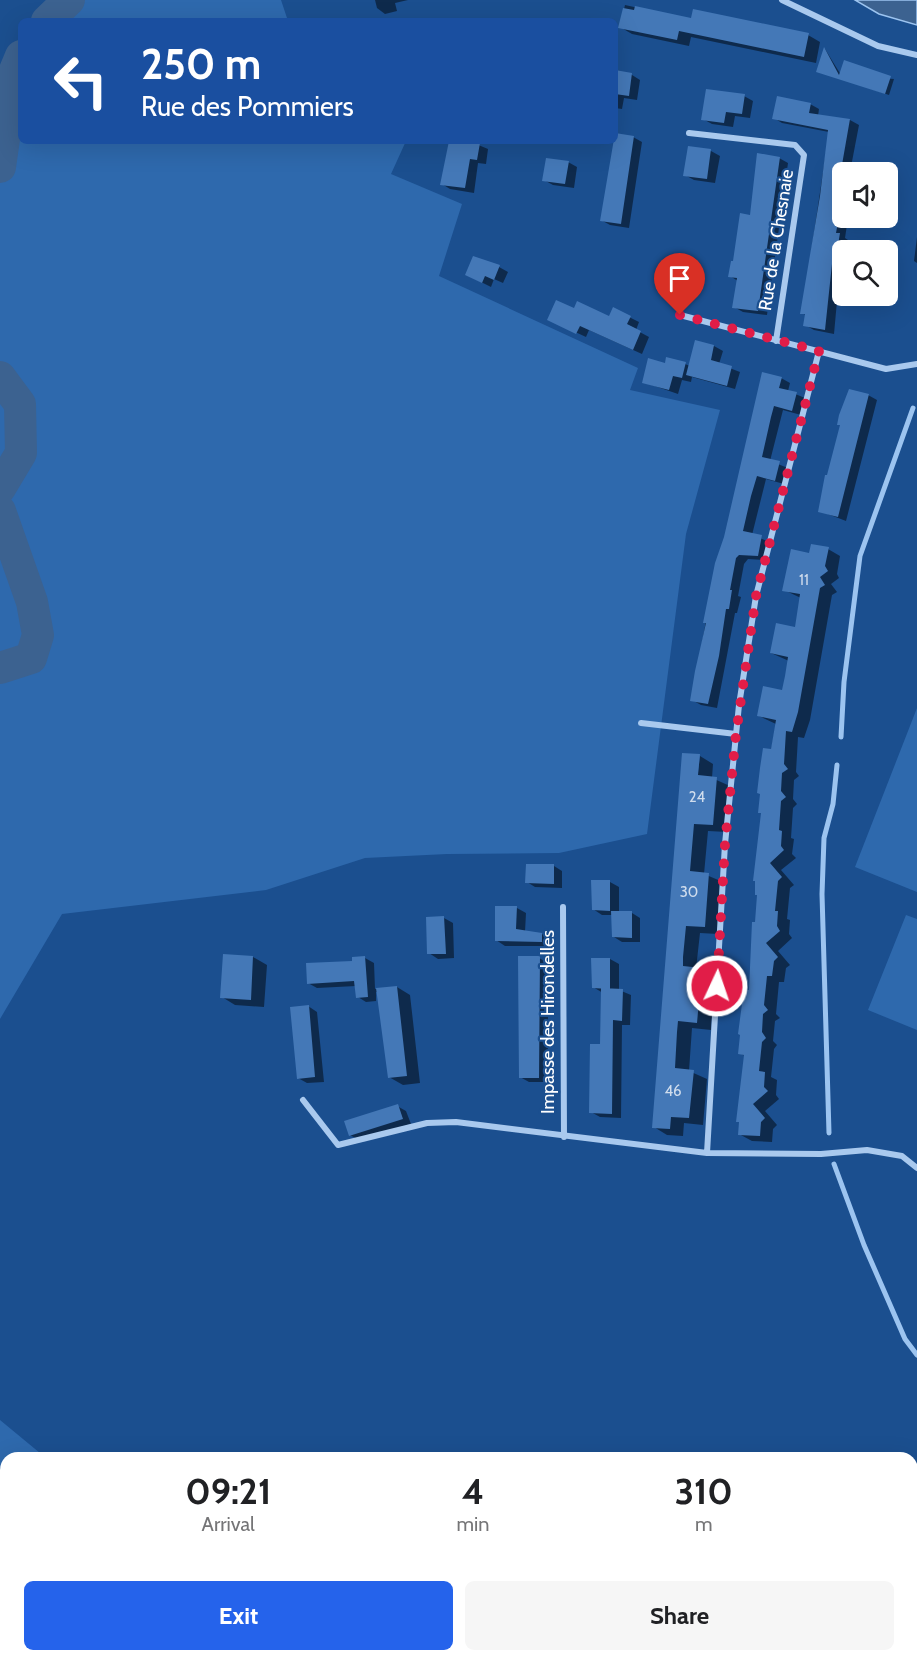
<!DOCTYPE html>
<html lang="en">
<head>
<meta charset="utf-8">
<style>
	:root { --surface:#fff; --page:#f6f6f6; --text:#202124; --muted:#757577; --accent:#2563eb }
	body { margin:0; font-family:Cabin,sans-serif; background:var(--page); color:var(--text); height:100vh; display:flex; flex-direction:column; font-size:22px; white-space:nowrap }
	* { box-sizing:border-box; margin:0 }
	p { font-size:20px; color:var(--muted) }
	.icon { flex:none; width:33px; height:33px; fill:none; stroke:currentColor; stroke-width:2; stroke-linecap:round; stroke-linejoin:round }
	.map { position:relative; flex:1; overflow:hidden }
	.side { position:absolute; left:0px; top:1452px; width:918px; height:210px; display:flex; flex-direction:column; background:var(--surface); border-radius:18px 18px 0 0; box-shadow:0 6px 24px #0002 }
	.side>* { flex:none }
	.banner { position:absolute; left:18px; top:18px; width:600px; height:126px; border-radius:9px; box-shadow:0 6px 24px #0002; background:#1a4fa0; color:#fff; overflow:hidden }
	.controls { position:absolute; left:832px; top:162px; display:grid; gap:12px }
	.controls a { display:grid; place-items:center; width:66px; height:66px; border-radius:9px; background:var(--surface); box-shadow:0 6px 24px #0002; font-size:30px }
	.pin { position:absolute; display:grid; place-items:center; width:51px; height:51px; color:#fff; margin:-62px -26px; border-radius:50% 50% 50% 0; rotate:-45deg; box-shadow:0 0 6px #0007 }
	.pin .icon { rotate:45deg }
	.me { position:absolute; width:66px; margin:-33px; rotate:3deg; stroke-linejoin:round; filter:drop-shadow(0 0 4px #0008) }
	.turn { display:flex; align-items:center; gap:21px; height:126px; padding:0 24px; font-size:27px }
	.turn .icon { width:78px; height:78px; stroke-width:2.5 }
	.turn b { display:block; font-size:42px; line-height:51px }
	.eta { display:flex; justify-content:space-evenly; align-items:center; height:102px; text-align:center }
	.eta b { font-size:36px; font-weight:700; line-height:42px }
	.button { display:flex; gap:12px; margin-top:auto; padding:12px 24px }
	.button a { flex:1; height:69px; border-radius:9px; background:var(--accent); color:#fff; font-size:24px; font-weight:700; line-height:69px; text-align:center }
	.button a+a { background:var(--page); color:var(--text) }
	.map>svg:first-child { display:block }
</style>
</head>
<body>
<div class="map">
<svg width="917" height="1662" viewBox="0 0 917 1662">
	<rect width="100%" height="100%" fill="#1b4f8f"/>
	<path fill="#2e69ad" d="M 70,0 L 281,0 L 288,21 L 48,21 Z
		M 21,105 L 21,141 L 406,141 L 391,174 L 462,204 L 439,276 L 638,368 L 630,390 L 720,410 L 686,534 L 647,834 L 559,853 L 447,854 L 365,858 L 266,890 L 62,914 L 0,1019 L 0,170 Z
		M 917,708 L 917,892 L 855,867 Z
		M 906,915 L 917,919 L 917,1030 L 868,1010 Z
		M 0,1420 L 46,1458 L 6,1458 L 6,1497 L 0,1498 Z"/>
	<path fill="#3c6290" stroke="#9cc4f0" stroke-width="1.5" d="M 855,0 L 917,0 L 917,25 L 879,14 Z"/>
	<path fill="#0007" d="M 375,0 L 408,0 L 395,3 L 397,11 L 385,14 L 377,8 Z
		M 625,5 L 693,20 L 808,35 L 820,42 L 816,63 L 691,37 L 689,46 L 632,34 L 620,27 Z
		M 825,49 L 841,75 L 894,79 L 889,95 L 818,71 Z
		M 615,73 L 632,75 L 640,80 L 637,100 L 624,98 L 622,109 L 615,108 Z
		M 744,96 L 753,101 L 750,118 L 735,116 L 733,127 L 712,124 L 703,119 Z
		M 810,104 L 819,109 L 818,116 L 850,120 L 859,125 L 850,172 L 843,172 L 843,218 L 848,218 L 845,238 L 848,240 L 846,250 L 843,250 L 843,268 L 840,268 L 834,334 L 814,330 L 805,325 L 806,315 L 802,313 L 829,132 L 782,123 L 774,118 Z
		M 633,137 L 642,142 L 629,228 L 610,225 L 601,220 Z
		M 450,141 L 476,141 L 476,144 L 488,149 L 486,164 L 478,163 L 474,193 L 450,189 L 442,184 Z
		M 689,148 L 711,151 L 720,156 L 715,183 L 694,180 L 685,175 Z
		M 779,158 L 788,163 L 767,315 L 743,312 L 734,307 L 738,281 L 730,276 L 751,216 Z
		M 568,162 L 577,167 L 574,188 L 553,185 L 544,180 Z
		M 917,237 L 917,263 L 914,261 Z
		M 499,267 L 508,272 L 503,283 L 494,279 L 491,287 L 475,279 Z
		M 613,309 L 639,322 L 636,330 L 649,337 L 642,354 L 589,330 L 586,337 L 558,324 L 575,310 L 610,318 Z
		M 714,346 L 723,351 L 719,364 L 740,372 L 735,389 L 692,377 L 691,382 L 682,380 L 678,394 L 643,382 L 666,364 L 685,364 L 690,366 Z
		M 781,378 L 790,383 L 788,391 L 805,398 L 801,415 L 783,410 L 770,461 L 788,468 L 784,484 L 766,479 L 752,535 L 770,542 L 766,560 L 748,559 L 744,564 L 738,596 L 741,597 L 737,613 L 735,613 L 717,708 L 701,705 L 692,700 L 716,564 Z
		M 868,395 L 877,400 L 846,521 L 820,511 L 828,477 Z
		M 828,549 L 840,556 L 837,574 L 839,578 L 831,584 L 837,592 L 832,595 L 810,720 L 804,738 L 798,737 L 796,772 L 799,776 L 794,780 L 793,799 L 797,804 L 793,808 L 791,838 L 794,839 L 792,854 L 796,858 L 781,870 L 794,885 L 790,888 L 787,919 L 790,920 L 789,934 L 792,938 L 778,951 L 790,965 L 786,968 L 784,982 L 779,982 L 776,1014 L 780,1018 L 775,1021 L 773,1041 L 777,1045 L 774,1049 L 771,1077 L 777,1080 L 776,1095 L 779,1099 L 765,1111 L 777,1125 L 773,1129 L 772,1142 L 752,1141 L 739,1134 L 745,1056 L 740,1053 L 750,991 L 757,924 L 762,814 L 760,812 L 776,724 L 759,716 L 783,692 L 789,661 L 771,653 L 796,629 L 801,598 L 784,590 L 810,555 Z
		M 700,756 L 713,764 L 712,778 L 730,786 L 727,832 L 708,831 L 704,874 L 723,882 L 718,934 L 700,933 L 696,969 L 715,977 L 711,1030 L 692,1028 L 689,1071 L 707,1079 L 703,1125 L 684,1123 L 683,1136 L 667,1135 L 654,1127 Z
		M 554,866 L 562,871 L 562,888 L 535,887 L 527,882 Z
		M 610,882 L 619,887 L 619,912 L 632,913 L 640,918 L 640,942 L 622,942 L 614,937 L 612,915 L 602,915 L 593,909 Z
		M 497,907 L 517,908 L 526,913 L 525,932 L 542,934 L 551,940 L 550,946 L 505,946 L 496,940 Z
		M 444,918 L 453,923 L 454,958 L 438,959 L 429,953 Z
		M 224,955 L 253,957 L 267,965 L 264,1007 L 235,1005 L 222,997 Z
		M 365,958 L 374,963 L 375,989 L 397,987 L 410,995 L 420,1083 L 403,1085 L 389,1077 L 378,992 L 376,992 L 376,1001 L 366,1002 L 358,997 L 356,986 L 317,988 L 308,983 Z
		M 539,958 L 548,963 L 548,1082 L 529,1082 L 520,1077 Z
		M 610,959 L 619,964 L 619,990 L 631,995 L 630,1025 L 622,1025 L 621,1118 L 600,1117 L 591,1112 L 601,1046 L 603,993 L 593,987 Z
		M 308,1006 L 317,1012 L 324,1082 L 307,1083 L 298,1078 Z
		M 397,1106 L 406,1111 L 411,1124 L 359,1140 L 350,1135 Z"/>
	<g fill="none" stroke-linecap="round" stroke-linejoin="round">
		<path stroke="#9cc4f0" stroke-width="5" d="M 0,96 L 11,95
			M 841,737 L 844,682 L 860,556 L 913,408
			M 829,1133 L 822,894 L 824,838 L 833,804 L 837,765
			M 834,1164 L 864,1245 L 905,1339 L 917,1355"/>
		<path stroke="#3c6290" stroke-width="32" d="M 47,21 L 69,0
			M 0,167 L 13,75 L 21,56
			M 0,377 L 20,404 L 21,453 L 0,488
			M 0,511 L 32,602 L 38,635 L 31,658 L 0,668"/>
	</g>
	<path fill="#4478b7" d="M 635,6 L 691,18 L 693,9 L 809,33 L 804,57 L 679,31 L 677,40 L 618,28 L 623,8 L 634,10 Z
		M 824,47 L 839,75 L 844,60 L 891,76 L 885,94 L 816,72 Z
		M 615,70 L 632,73 L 629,96 L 615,94 Z
		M 706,89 L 745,94 L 742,114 L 726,112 L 724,123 L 701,120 Z
		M 777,96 L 811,103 L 809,113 L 850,119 L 836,199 L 842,200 L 836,233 L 840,233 L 837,251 L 843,253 L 843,266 L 832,264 L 825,330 L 803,326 L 805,314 L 800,314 L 820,196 L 828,130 L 772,119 Z
		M 615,133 L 634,136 L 621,224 L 600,221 Z
		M 449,141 L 480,143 L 477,160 L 470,159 L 465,188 L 440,185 Z
		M 688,146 L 711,149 L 707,179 L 683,176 Z
		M 757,153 L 780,157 L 758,311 L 732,308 L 737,278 L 728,277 L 731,261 L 733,261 L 740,213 L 750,215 Z
		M 546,158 L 569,161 L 565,184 L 542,181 Z
		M 473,256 L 500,265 L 494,280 L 485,276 L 482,283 L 465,275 Z
		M 556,300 L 574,308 L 577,301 L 609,316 L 613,307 L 631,316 L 627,324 L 641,331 L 633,350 L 580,326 L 576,334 L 547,320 Z
		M 695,340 L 714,345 L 711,360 L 732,366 L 727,386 L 686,375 Z
		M 666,357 L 686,362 L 682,378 L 673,376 L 669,390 L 642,383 L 648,358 L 665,363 Z
		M 762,372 L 782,377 L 779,388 L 797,392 L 792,411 L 774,406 L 771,417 L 762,457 L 780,461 L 775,481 L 757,476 L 751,496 L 743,531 L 762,535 L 758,556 L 739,555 L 736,558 L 730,590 L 732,590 L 729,609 L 726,609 L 719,656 L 708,704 L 690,701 L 695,671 L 706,623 L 703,623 L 715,563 L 724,537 Z
		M 849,389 L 869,394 L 838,517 L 818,512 L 825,475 L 827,475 L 840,425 L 837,425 L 839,415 Z
		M 811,544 L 829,547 L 825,566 L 828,571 L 820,577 L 825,585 L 820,588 L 798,712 L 792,732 L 786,731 L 784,764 L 788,769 L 782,773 L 781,791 L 786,797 L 781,801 L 779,830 L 782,831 L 781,846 L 784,850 L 770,863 L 782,877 L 778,881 L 775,911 L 778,911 L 777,926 L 780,931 L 766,943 L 778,957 L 774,961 L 772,976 L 767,976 L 764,1005 L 768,1010 L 763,1014 L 762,1032 L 766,1038 L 762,1042 L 759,1071 L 765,1072 L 764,1087 L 768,1091 L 753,1104 L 765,1118 L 761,1122 L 760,1136 L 738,1135 L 739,1122 L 736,1122 L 744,1055 L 738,1054 L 740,1035 L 738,1034 L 744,989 L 749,990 L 752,922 L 755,922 L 757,895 L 755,895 L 755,881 L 753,881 L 761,813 L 758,813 L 760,794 L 757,793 L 760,768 L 763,748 L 771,749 L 776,720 L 757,716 L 763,686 L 782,690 L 785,676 L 788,657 L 770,653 L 776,623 L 795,627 L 800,594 L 782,591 L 791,549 L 809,553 Z
		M 682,753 L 700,754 L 698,775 L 717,777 L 713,825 L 694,824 L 690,871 L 709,873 L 705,927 L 686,926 L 683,957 L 683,966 L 702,968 L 697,1023 L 678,1021 L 677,1032 L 675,1068 L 694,1070 L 689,1118 L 671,1117 L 670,1129 L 652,1128 Z
		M 526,864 L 554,864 L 554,884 L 525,883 Z
		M 591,880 L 610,880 L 610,911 L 592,910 Z
		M 495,906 L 517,906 L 516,929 L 542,933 L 542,942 L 495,941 Z
		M 611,911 L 632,911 L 632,938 L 612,937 Z
		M 444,916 L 446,954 L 427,954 L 426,917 Z
		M 223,954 L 253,956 L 251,1000 L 220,998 Z
		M 365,956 L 368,997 L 356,998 L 354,981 L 307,984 L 306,963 L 352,961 L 352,957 Z
		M 518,956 L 540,956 L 539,1078 L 519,1078 Z
		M 591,958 L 610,958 L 610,989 L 592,988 Z
		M 397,986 L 407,1076 L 388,1078 L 376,988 Z
		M 601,988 L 623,989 L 622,1021 L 613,1020 L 612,1114 L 589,1113 L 590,1044 L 600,1044 Z
		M 309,1005 L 315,1077 L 297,1079 L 290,1007 Z
		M 398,1104 L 403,1119 L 349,1136 L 344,1121 Z"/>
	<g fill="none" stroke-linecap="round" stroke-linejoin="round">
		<path stroke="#a9c9ee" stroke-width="6" d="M 782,0 L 878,46 L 917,55
			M 689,133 L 795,145 L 804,155 L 776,341
			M 680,315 L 886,369 L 917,364
			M 641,723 L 736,734
			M 563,907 L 564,1137
			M 303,1100 L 338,1145 L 427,1123 L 456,1122 L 707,1153 L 821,1154 L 867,1150 L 902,1156 L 917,1168
			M 707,1153 L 725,844 L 739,705 L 756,596 L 819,351"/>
	</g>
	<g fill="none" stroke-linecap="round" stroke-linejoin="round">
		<path stroke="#e11d48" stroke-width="10" stroke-dasharray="0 18" d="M 680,315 L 819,351 L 756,596 L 736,734 L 725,844 L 717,986"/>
	</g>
	<g text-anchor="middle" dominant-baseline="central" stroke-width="4.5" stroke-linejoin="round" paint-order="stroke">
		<g font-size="15" fill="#d0dded">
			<text x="804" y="580">11</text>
			<text x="697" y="797">24</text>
			<text x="689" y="892">30</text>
			<text x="673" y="1091">46</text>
		</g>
		<g font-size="18" fill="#fff" stroke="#1b4f8f">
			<text transform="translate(776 240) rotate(-81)">Rue de la Chesnaie</text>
			<text transform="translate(548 1022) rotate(-90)">Impasse des Hirondelles</text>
		</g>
	</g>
</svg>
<div class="controls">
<a><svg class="icon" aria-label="sound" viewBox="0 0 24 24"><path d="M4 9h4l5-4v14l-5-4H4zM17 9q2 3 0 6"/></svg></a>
<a><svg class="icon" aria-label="search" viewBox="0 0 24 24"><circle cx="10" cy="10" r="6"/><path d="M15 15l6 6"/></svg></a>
</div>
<div class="pin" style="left:680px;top:315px;background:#d93025"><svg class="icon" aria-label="arrive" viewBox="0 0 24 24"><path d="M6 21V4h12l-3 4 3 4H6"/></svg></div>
<svg class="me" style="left:717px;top:986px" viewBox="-20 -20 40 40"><circle r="17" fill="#e11d48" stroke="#fff" stroke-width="3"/><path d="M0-11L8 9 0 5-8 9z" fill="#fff"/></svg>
<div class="banner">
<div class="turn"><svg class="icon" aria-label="left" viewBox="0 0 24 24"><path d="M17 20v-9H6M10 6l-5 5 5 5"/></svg><div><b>250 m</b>Rue des Pommiers</div></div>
</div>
<section class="side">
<div class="eta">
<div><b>09:21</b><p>Arrival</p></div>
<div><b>4</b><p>min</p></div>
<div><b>310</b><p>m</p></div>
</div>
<div class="button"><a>Exit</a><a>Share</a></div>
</section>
</div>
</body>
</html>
